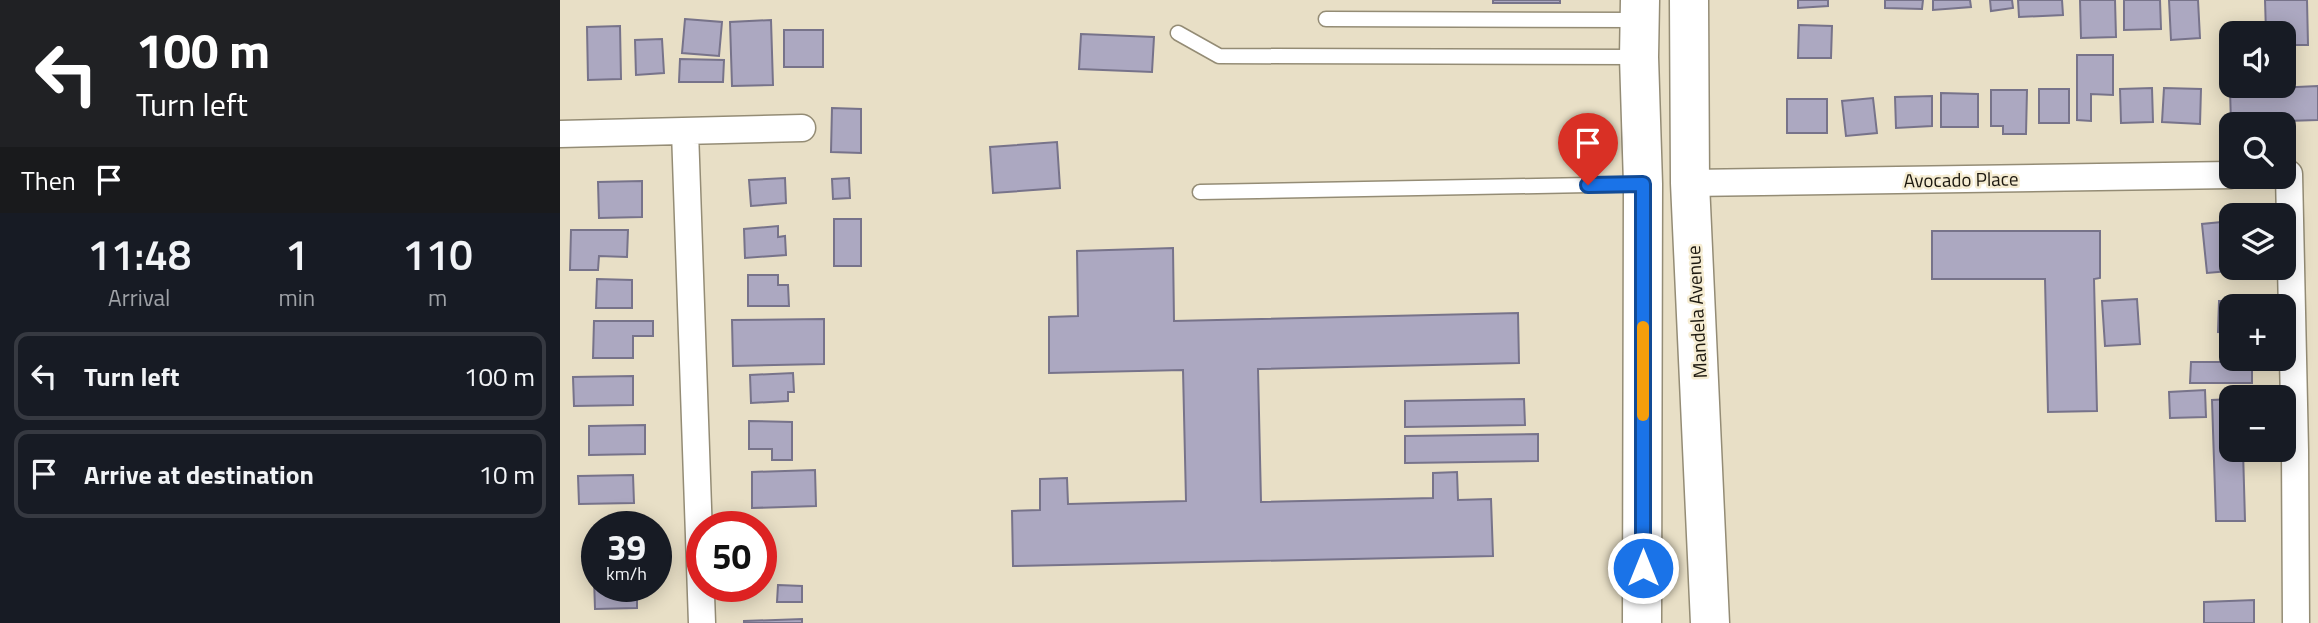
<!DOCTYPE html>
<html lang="en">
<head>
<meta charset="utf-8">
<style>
	:root { --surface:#171b24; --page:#20242c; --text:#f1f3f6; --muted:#9ea1a6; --line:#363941 }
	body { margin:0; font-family:"Titillium Web",sans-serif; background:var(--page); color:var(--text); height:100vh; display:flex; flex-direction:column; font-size:26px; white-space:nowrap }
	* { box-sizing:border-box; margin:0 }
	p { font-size:23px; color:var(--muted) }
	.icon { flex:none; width:38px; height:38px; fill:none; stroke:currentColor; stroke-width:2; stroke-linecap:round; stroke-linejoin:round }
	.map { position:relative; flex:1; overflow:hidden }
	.details { display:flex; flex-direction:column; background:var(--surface); width:560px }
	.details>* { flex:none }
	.banner { background:#202124; color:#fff; overflow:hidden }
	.controls { position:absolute; left:1659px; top:21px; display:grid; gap:14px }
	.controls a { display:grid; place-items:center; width:77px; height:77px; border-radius:14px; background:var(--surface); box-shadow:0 4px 18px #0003; font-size:35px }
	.speed { position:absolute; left:21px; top:511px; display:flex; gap:14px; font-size:35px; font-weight:700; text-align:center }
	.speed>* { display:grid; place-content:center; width:91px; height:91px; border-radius:50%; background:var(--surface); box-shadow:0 4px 18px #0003; line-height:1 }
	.speed small { font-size:18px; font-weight:400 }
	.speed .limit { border:10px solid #d22; background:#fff; color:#111 }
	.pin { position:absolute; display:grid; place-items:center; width:60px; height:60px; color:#fff; margin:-72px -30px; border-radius:50% 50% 50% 0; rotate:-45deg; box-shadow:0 0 7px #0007 }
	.pin .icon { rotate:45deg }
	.me { position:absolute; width:77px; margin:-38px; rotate:0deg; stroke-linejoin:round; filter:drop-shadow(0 0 5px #0008) }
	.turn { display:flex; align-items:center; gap:24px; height:147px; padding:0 21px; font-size:32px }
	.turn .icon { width:91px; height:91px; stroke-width:2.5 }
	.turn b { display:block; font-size:49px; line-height:60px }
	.then { display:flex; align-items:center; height:66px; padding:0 21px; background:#0003; gap:14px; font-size:26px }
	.eta { display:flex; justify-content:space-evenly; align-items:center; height:119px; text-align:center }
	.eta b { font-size:42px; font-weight:600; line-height:49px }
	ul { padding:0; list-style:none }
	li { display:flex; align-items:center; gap:21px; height:88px; margin:0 14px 10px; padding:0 7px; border:4px solid var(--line); border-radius:14px }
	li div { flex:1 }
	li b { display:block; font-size:26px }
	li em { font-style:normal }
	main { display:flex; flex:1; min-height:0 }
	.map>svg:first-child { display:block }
</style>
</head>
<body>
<main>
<section class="details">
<div class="banner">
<div class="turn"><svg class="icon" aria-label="left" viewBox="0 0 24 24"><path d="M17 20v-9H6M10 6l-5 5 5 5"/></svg><div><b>100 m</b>Turn left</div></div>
<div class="then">Then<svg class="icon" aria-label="arrive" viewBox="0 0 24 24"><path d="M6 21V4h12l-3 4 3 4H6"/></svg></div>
</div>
<div class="eta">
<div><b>11:48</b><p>Arrival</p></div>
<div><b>1</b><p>min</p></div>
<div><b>110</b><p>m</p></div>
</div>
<ul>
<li><svg class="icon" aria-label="left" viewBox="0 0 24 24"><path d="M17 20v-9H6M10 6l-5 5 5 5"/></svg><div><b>Turn left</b></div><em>100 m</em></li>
<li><svg class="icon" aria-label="arrive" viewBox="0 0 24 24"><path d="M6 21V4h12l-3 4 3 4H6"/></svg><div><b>Arrive at destination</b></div><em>10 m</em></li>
</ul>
</section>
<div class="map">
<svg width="1758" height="623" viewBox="0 0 1758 623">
	<rect width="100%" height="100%" fill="#e8dfc6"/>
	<path fill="#aca8c1" stroke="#77738a" stroke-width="2" d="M 933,0 L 1000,0 L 1000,3 L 933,3 Z
		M 1238,0 L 1268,0 L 1268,6 L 1238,8 Z
		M 1325,0 L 1363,0 L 1362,9 L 1325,8 Z
		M 1373,0 L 1410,0 L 1411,7 L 1373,10 Z
		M 1430,0 L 1452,0 L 1453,8 L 1431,11 Z
		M 1458,0 L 1502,0 L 1503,15 L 1459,17 Z
		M 1520,0 L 1555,0 L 1556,37 L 1521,38 Z
		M 1564,0 L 1600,0 L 1601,29 L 1564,30 Z
		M 1609,0 L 1638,0 L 1640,38 L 1611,40 Z
		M 1705,0 L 1747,0 L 1748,45 L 1724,45 L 1724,33 L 1706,33 Z
		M 125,19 L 162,22 L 159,56 L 122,53 Z
		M 211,20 L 213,85 L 172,86 L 170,22 Z
		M 1239,25 L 1272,26 L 1271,58 L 1238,58 Z
		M 60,26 L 61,79 L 28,80 L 27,27 Z
		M 224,30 L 263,30 L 263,67 L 224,67 Z
		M 1686,30 L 1686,33 L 1671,33 L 1671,43 L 1669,43 L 1668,31 Z
		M 521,34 L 594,37 L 592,72 L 519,69 Z
		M 102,39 L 104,73 L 76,75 L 75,40 Z
		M 1517,55 L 1553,55 L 1553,95 L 1531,94 L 1531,121 L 1517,120 Z
		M 1669,56 L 1671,56 L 1671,86 L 1692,86 L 1692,89 L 1758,86 L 1758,120 L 1671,123 Z
		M 120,59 L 164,60 L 163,82 L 119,82 Z
		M 1592,88 L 1593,122 L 1561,123 L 1560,89 Z
		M 1604,88 L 1641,89 L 1640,124 L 1602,122 Z
		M 1479,89 L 1509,89 L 1509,123 L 1479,123 Z
		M 1431,90 L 1467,90 L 1466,134 L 1443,134 L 1443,126 L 1431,126 Z
		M 1381,93 L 1418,94 L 1418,127 L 1381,127 Z
		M 1372,96 L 1372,126 L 1336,128 L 1335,97 Z
		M 1313,98 L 1317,133 L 1286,136 L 1282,101 Z
		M 1227,99 L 1267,99 L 1267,133 L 1227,133 Z
		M 272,108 L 301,109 L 301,153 L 271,152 Z
		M 497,142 L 500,188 L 433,193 L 430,147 Z
		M 225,178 L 226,203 L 191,206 L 189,180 Z
		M 289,178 L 290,198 L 273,199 L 272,179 Z
		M 82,181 L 82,217 L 39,218 L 38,182 Z
		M 274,219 L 301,219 L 301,266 L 274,266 Z
		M 1671,221 L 1671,268 L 1681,268 L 1681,270 L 1647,273 L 1642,224 Z
		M 218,226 L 218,237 L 225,236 L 226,255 L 185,258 L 184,229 Z
		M 11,230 L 68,230 L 67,257 L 39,256 L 38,270 L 10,270 Z
		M 1372,231 L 1540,231 L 1540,278 L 1534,279 L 1537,411 L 1488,412 L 1485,279 L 1372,279 Z
		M 613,248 L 614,321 L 958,313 L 959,363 L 698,369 L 701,502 L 873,498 L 873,473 L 897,472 L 898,500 L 931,499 L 933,556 L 453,566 L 452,511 L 480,510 L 480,479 L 507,478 L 508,504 L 626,501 L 623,370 L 489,373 L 489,317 L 518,316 L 517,251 Z
		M 188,275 L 218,275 L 218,285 L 228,285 L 229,306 L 188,306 Z
		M 37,279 L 72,280 L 72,308 L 36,308 Z
		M 1577,299 L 1580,344 L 1545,346 L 1542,301 Z
		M 1659,301 L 1683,302 L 1683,306 L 1671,306 L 1671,333 L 1658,332 Z
		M 264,319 L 264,364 L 173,366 L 172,320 Z
		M 34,321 L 93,321 L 93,336 L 73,336 L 73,358 L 33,358 Z
		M 1631,362 L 1692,362 L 1692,383 L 1630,383 Z
		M 233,373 L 234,392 L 228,392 L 228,401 L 191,403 L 190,375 Z
		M 73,376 L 73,405 L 14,406 L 13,377 Z
		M 1645,390 L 1646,417 L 1610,418 L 1609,392 Z
		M 964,399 L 965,425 L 845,427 L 845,401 Z
		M 1671,399 L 1671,450 L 1683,450 L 1685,521 L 1656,521 L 1652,400 Z
		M 189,421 L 232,422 L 232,460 L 212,460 L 212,449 L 189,449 Z
		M 85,425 L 85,454 L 29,455 L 29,426 Z
		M 978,434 L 978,461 L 845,463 L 845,436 Z
		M 255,470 L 256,506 L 192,508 L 192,472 Z
		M 73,475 L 74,503 L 19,504 L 18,476 Z
		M 34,578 L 37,578 L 37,586 L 77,586 L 77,608 L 35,609 Z
		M 218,585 L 242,586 L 242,602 L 217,602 Z
		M 1694,600 L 1694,623 L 1644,623 L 1644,602 Z
		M 242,619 L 242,623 L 184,623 L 184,621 Z"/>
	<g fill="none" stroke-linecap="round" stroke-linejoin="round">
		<g stroke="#948c75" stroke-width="17">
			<path id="service" d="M 766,19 L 1078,20
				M 618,33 L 659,56 L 1078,57
				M 640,192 L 1082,184"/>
		</g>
		<g stroke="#948c75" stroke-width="29">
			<path id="minor" d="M 125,131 L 142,623
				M 0,134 L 242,128
				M 1724,174 L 1729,174 L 1735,450 L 1736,623
				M 1130,183 L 1671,175"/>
		</g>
		<g stroke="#948c75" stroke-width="41">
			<path id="secondary" d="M 1080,0 L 1079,57 L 1083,184 L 1082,623
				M 1129,0 L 1130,183 L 1150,623"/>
		</g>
		<use href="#service" stroke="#fff" stroke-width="14"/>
		<use href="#minor" stroke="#fff" stroke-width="26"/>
		<use href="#secondary" stroke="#fff" stroke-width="38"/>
	</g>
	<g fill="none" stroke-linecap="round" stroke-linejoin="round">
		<g stroke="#114b97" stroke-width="18">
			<path id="route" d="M 1028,185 L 1083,184 L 1083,568"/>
		</g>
		<use href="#route" stroke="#1a73e8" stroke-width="12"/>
		<path stroke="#f59e0b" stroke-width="12" d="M 1083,415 L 1083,327"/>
	</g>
	<g text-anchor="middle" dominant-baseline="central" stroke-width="5" stroke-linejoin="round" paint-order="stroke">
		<g font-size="19" fill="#1c180f" stroke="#f5ecd2">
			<text transform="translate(1401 179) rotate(-1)">Avocado Place</text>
			<text transform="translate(1136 312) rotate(-93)">Mandela Avenue</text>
		</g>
	</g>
</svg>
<div class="controls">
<a><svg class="icon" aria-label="sound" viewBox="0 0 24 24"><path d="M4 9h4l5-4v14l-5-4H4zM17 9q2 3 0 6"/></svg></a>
<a><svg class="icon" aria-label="search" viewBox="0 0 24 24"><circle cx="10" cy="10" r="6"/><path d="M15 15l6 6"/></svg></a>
<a><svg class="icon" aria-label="layers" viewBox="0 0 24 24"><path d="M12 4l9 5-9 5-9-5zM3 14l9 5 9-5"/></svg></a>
<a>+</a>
<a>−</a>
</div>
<div class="speed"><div>39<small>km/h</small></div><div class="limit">50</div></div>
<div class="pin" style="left:1028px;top:185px;background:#d93025"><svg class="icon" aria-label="arrive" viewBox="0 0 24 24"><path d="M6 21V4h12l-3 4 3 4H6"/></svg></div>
<svg class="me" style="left:1083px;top:568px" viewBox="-20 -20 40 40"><circle r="17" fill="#1a73e8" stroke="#fff" stroke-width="3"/><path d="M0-11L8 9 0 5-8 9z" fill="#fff"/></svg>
</div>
</main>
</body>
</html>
